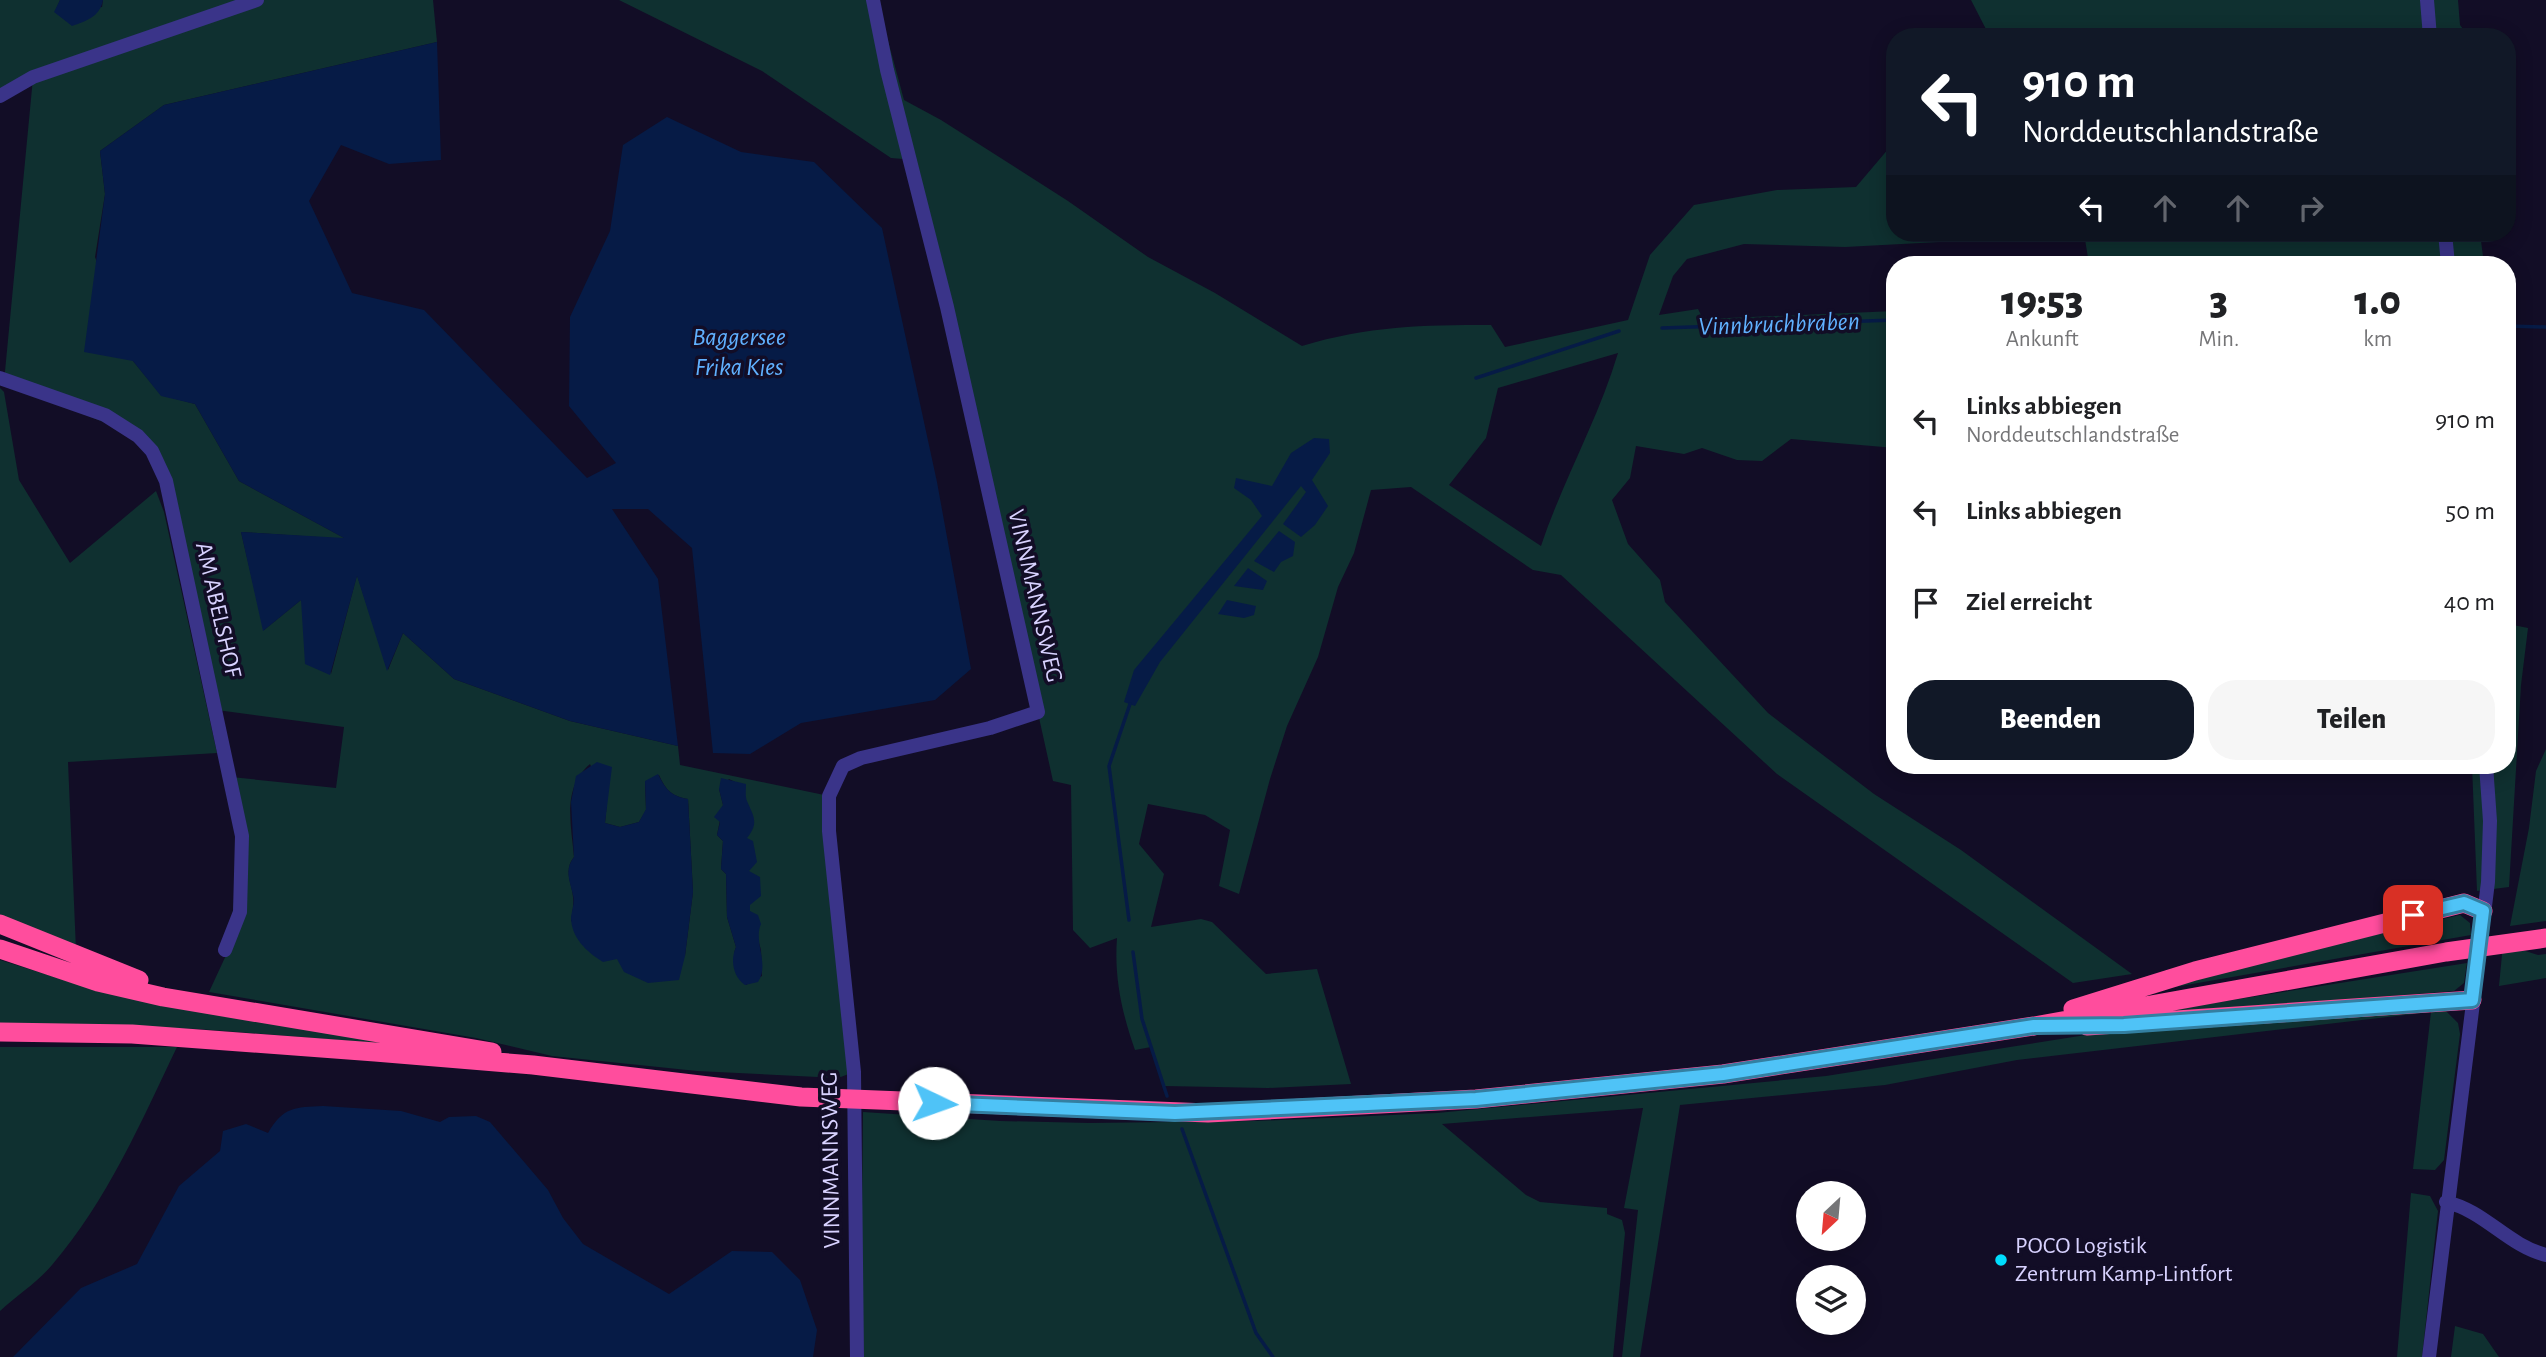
<!DOCTYPE html>
<html lang="de">
<head>
<meta charset="utf-8">
<style>
	:root { --surface:#fff; --page:#f6f6f6; --text:#202124; --muted:#757577; --accent:#111827 }
	body { margin:0; font-family:"Alegreya Sans",sans-serif; background:var(--page); color:var(--text); height:100vh; display:flex; flex-direction:column; font-size:26px; white-space:nowrap }
	* { box-sizing:border-box; margin:0 }
	p { font-size:23px; color:var(--muted) }
	.icon { flex:none; width:38px; height:38px; fill:none; stroke:currentColor; stroke-width:2; stroke-linecap:round; stroke-linejoin:round }
	.map { position:relative; flex:1; overflow:hidden }
	.sheet { position:absolute; left:1886px; top:256px; width:630px; height:518px; display:flex; flex-direction:column; background:var(--surface); border-radius:28px; box-shadow:0 4px 18px #0003 }
	.sheet>* { flex:none }
	.banner { position:absolute; left:1886px; top:28px; width:630px; height:214px; border-radius:28px; box-shadow:0 4px 18px #0003; background:#111827; color:#fff; overflow:hidden }
	.needle { width:46px; rotate:206deg }
	.fabs { position:absolute; left:1796px; top:1181px; display:grid; gap:14px }
	.fabs a { display:grid; place-items:center; width:70px; height:70px; border-radius:50%; background:var(--surface); box-shadow:0 4px 18px #0003; font-size:35px }
	.pin { position:absolute; display:grid; place-items:center; width:60px; height:60px; color:#fff; margin:-30px; border-radius:14px; box-shadow:0 4px 10px #0006 }
	.me { position:absolute; width:77px; margin:-38px; rotate:93deg; stroke-linejoin:round; filter:drop-shadow(0 0 5px #0008) }
	.turn { display:flex; align-items:center; gap:24px; height:147px; padding:0 21px; font-size:32px }
	.turn .icon { width:91px; height:91px; stroke-width:2.5 }
	.turn b { display:block; font-size:49px; line-height:60px }
	.lanes { display:flex; align-items:center; height:66px; padding:0 21px; background:#0003; justify-content:center; gap:35px; direction:ltr }
	.lanes .off { opacity:.35 }
	.eta { display:flex; justify-content:space-evenly; align-items:center; height:119px; text-align:center }
	.eta b { font-size:42px; font-weight:800; line-height:49px }
	.primary-button { display:flex; gap:14px; margin-top:auto; padding:14px 21px }
	.primary-button a { flex:1; height:80px; border-radius:28px; background:var(--accent); color:#fff; font-size:28px; font-weight:800; line-height:80px; text-align:center }
	.primary-button a+a { background:var(--page); color:var(--text) }
	ul { padding:0; list-style:none }
	li { display:flex; align-items:center; gap:21px; height:91px; padding:0 21px }
	li div { flex:1 }
	li b { display:block; font-size:26px }
	li em { font-style:normal }
	.map>svg:first-child { display:block }
</style>
</head>
<body>
<div class="map">
<svg width="2546" height="1357" viewBox="0 0 2546 1357">
	<rect width="100%" height="100%" fill="#120d26"/>
	<path fill="#0f3030" fill-rule="evenodd" d="M 0,0 L 60,0 L 55,12 L 102,7 L 103,0 L 433,0 L 437,42 L 164,105 L 100,151 L 105,194 L 95,257 L 133,361 L 161,395 L 195,404 L 239,481 L 346,539 L 241,532 L 264,630 L 301,600 L 331,674 L 357,575 L 388,670 L 403,633 L 454,679 L 570,721 L 678,746 L 680,765 L 829,796 L 854,1072 L 838,1078 L 697,1071 L 552,1056 L 476,1038 L 209,992 L 228,951 L 242,836 L 231,777 L 336,788 L 344,727 L 217,710 L 166,481 L 138,436 L 4,382 L 33,78 L 0,96 ZM 590,764 L 607,802 L 605,823 L 620,827 L 639,822 L 646,810 L 645,782 L 659,775 C 666,790 671,796 688,799 L 693,892 L 685,956 L 617,959 L 571,921 C 572,914 574,905 573,897 C 572,883 563,871 574,857 C 571,823 562,788 590,764 ZM 729,779 L 741,785 L 745,798 L 750,911 L 761,950 L 762,976 L 746,985 C 739,972 730,961 736,947 L 727,917 L 726,874 L 721,869 L 723,841 L 717,835 L 723,805 L 719,789 Z
		M 619,0 L 877,0 L 904,100 L 941,120 L 1068,201 L 1148,257 L 1215,293 L 1302,346 C 1368,326 1422,325 1491,325 L 1505,347 L 1628,320 L 1650,255 L 1694,205 L 1777,190 L 1856,187 L 1895,141 L 1895,233 L 1994,233 L 1996,239 L 1845,247 L 1744,244 L 1687,259 L 1673,276 L 1659,315 L 1698,309 L 1703,319 L 1895,311 L 1895,448 L 1791,439 L 1762,461 L 1737,460 L 1702,448 L 1684,454 L 1636,446 L 1630,478 L 1612,500 L 1628,544 L 1660,580 L 1665,602 L 1768,713 L 1874,794 L 1961,850 L 2132,974 L 2073,983 L 1777,774 L 1561,575 L 1533,570 L 1411,487 L 1371,490 L 1354,553 L 1338,587 L 1318,657 L 1287,726 L 1270,779 L 1239,894 L 1219,886 L 1230,830 L 1205,815 L 1148,804 L 1139,844 L 1164,874 L 1151,927 L 1201,919 L 1212,922 L 1266,974 L 1317,969 L 1351,1084 L 1268,1088 L 1164,1086 L 1151,1047 L 1135,1050 C 1122,1013 1114,978 1117,938 L 1090,948 L 1073,930 L 1071,785 L 1053,781 L 916,160 L 891,158 L 762,71 ZM 1618,353 C 1598,420 1563,480 1541,546 L 1449,485 L 1486,438 L 1498,388 Z
		M 1971,0 L 2458,0 L 2460,25 L 2469,37 L 1990,37 Z
		M 2084,233 L 2480,233 L 2484,264 L 2089,264 Z
		M 0,388 L 4,392 L 19,480 L 70,563 L 156,491 L 164,512 L 217,753 L 68,762 L 76,950 L 0,915 Z
		M 2508,624 L 2528,628 L 2521,685 L 2509,887 L 2477,891 L 2472,765 L 2508,765 Z
		M 2546,749 L 2546,921 L 2510,926 L 2529,828 L 2536,771 Z
		M 2460,915 L 2470,923 L 2471,935 L 2175,987 L 2173,982 Z
		M 2503,944 L 2538,955 L 2546,954 L 2546,978 L 2499,986 Z
		M 0,960 L 74,983 L 389,1044 L 199,1029 L 0,1024 Z
		M 2467,963 L 2464,983 L 2454,991 L 2170,1014 L 2169,1010 Z
		M 2443,1008 L 2458,1023 L 2460,1034 L 2444,1160 L 2435,1170 L 2413,1169 L 2431,1012 L 2017,1060 L 1885,1085 L 1680,1105 L 1640,1357 L 1622,1357 L 1638,1210 L 1624,1208 L 1643,1108 L 1442,1124 L 1526,1195 L 1540,1202 L 1607,1208 L 1607,1214 L 1622,1220 L 1625,1233 L 1613,1357 L 864,1357 L 861,1300 L 863,1112 L 1000,1121 L 1089,1123 L 1256,1121 L 1437,1113 L 1826,1076 L 2092,1034 Z
		M 0,1047 L 177,1047 C 141,1122 107,1201 52,1265 C 37,1283 17,1295 0,1311 Z
		M 2411,1193 L 2430,1196 L 2438,1211 L 2422,1357 L 2397,1357 Z
		M 2455,1326 L 2483,1334 L 2499,1357 L 2451,1357 Z"/>
	<path fill="#061b46" d="M 60,0 L 103,0 C 100,17 86,21 72,26 L 54,12 Z
		M 437,42 L 441,160 L 389,164 L 341,145 L 309,201 L 352,293 L 424,310 L 587,478 L 616,463 L 569,406 L 570,317 L 610,231 L 623,145 L 667,117 L 741,152 L 814,162 L 882,228 L 937,482 L 971,669 L 935,700 L 801,723 L 750,754 L 713,753 L 692,548 L 648,509 L 612,509 L 658,579 L 678,746 L 570,721 L 454,679 L 403,633 L 387,671 L 357,576 L 330,675 L 305,664 L 301,600 L 263,631 L 241,532 L 344,538 L 239,481 L 195,404 L 161,396 L 133,361 L 84,352 L 105,194 L 100,151 L 164,105 Z
		M 1314,438 L 1329,439 L 1330,453 L 1312,480 L 1328,506 L 1315,525 L 1301,537 L 1283,524 L 1306,492 L 1301,486 L 1160,662 L 1135,706 L 1124,702 L 1134,670 L 1262,516 L 1251,500 L 1234,488 L 1236,478 L 1272,486 L 1291,453 Z
		M 1279,531 L 1295,542 L 1293,556 L 1281,562 L 1274,572 L 1254,561 Z
		M 1248,568 L 1267,581 L 1263,590 L 1234,586 Z
		M 1227,600 L 1256,606 L 1254,615 L 1244,618 L 1218,614 Z
		M 597,762 L 612,767 L 605,823 L 620,827 L 639,822 L 646,809 L 645,781 L 658,774 C 666,790 671,796 688,799 L 693,892 L 685,956 L 679,980 L 648,983 L 624,972 L 617,959 L 603,962 C 587,952 571,938 571,917 C 572,910 575,902 573,895 C 570,881 564,870 574,857 L 571,802 L 576,776 Z
		M 721,778 L 746,784 C 746,790 745,796 747,801 C 754,817 759,823 747,838 L 753,841 L 757,862 L 749,871 L 760,877 L 761,896 L 750,905 L 750,911 L 758,915 L 761,924 C 753,942 770,964 758,982 L 745,985 C 733,977 730,960 736,947 L 727,917 L 726,874 L 721,869 L 723,841 L 717,835 L 720,822 L 714,817 L 723,805 L 719,789 Z
		M 323,1106 L 401,1111 L 440,1122 L 449,1117 L 476,1116 L 490,1122 L 548,1190 L 563,1218 L 583,1244 L 669,1294 L 732,1251 L 772,1252 L 800,1280 L 817,1330 L 813,1357 L 13,1357 L 81,1288 L 137,1264 L 179,1186 L 220,1151 L 223,1131 L 246,1124 L 268,1133 C 283,1107 295,1107 323,1106 Z"/>
	<g fill="none" stroke-linecap="round" stroke-linejoin="round">
		<path stroke="#061b46" stroke-width="3.5" d="M 2508,326 L 2546,327
			M 1662,328 L 1895,320
			M 1476,378 L 1619,331
			M 1129,920 L 1109,766 L 1130,704
			M 1133,952 L 1142,1019 L 1167,1096
			M 1182,1129 L 1256,1333 L 1273,1357"/>
		<path stroke="#3a3489" stroke-width="14" d="M 2427,0 L 2430,37
			M 0,96 L 33,77 L 257,0
			M 2445,233 L 2448,264
			M 0,378 L 105,415 L 138,436 L 152,451 L 166,481 L 242,836 L 240,912 L 225,950
			M 2446,1202 C 2485,1211 2507,1245 2546,1255
			M 857,1357 L 854,1072 L 829,831 L 829,796 L 843,766 L 861,758 L 990,728 L 1038,712 L 947,307 L 887,70 L 873,0
			M 2429,1357 L 2488,882 L 2490,821 L 2486,765"/>
		<path stroke="#ff4d9d" stroke-width="19" d="M 0,924 L 139,980
			M 0,949 L 98,982 L 163,997 L 492,1052
			M 2073,1009 L 2195,971 L 2464,903 L 2483,911
			M 2087,1026 L 2472,1000
			M 0,1032 L 132,1034 L 375,1052 L 533,1065 L 801,1097 L 1208,1113 L 1476,1099 L 1723,1074 L 2034,1026 L 2446,952 L 2546,938"/>
	</g>
	<g fill="none" stroke-linecap="round" stroke-linejoin="round">
		<g stroke="#337fa1" stroke-width="18">
			<path id="route" d="M 934,1103 L 1175,1113 L 1476,1099 L 1723,1074 L 2034,1026 L 2124,1025 L 2472,1000 L 2483,911 L 2464,903 L 2413,915"/>
		</g>
		<use href="#route" stroke="#4fc3f7" stroke-width="12"/>
	</g>
	<circle fill="#00ddfd" stroke="#120d26" stroke-width="2.5" cx="2001" cy="1260" r="7"/>
	<g text-anchor="middle" dominant-baseline="central" stroke-width="7" stroke-linejoin="round" paint-order="stroke">
		<g font-size="24" fill="#d8d2ff" stroke="#120d26">
			<text transform="translate(1035 596) rotate(77)">VINNMANNSWEG</text>
			<text transform="translate(218 610) rotate(77)">AM ABELSHOF</text>
			<text transform="translate(831 1160) rotate(-91)">VINNMANNSWEG</text>
		</g>
		<g font-size="24" fill="#d8d2ff" stroke="#120d26" text-anchor="start">
			<text x="2015" y="1246">POCO Logistik<tspan x="2015" dy="28">Zentrum Kamp-Lintfort</tspan></text>
		</g>
		<g font-size="26" font-style="italic" fill="#60b1ff" stroke="#120d26">
			<text transform="translate(1779 324) rotate(-2)">Vinnbruchbraben</text>
			<text x="739" y="337">Baggersee<tspan x="739" dy="30">Frika Kies</tspan></text>
		</g>
	</g>
</svg>
<div class="fabs">
<a><svg class="needle" viewBox="-14 -14 28 28"><path d="M0-13l5 13h-10z" fill="#e53935"/><path d="M0 13l5-13h-10z" fill="#757577"/></svg></a>
<a><svg class="icon" aria-label="layers" viewBox="0 0 24 24"><path d="M12 4l9 5-9 5-9-5zM3 14l9 5 9-5"/></svg></a>
</div>
<div class="pin" style="left:2413px;top:915px;background:#d93025"><svg class="icon" aria-label="arrive" viewBox="0 0 24 24"><path d="M6 21V4h12l-3 4 3 4H6"/></svg></div>
<svg class="me" style="left:934px;top:1103px" viewBox="-20 -20 40 40"><circle r="19" fill="#fff"/><path d="M0-13L10 11 0 6-10 11z" fill="#4fc3f7"/></svg>
<div class="banner">
<div class="turn"><svg class="icon" aria-label="left" viewBox="0 0 24 24"><path d="M17 20v-9H6M10 6l-5 5 5 5"/></svg><div><b>910 m</b>Norddeutschlandstraße</div></div>
<div class="lanes"><svg class="icon" aria-label="left" viewBox="0 0 24 24"><path d="M17 20v-9H6M10 6l-5 5 5 5"/></svg><svg class="icon off" aria-label="ahead" viewBox="0 0 24 24"><path d="M12 20V5M6 11l6-6 6 6"/></svg><svg class="icon off" aria-label="ahead" viewBox="0 0 24 24"><path d="M12 20V5M6 11l6-6 6 6"/></svg><svg class="icon off" aria-label="right" viewBox="0 0 24 24"><path d="M7 20v-9h11M14 6l5 5-5 5"/></svg></div>
</div>
<section class="sheet">
<div class="eta">
<div><b>19:53</b><p>Ankunft</p></div>
<div><b>3</b><p>Min.</p></div>
<div><b>1.0</b><p>km</p></div>
</div>
<ul>
<li><svg class="icon" aria-label="left" viewBox="0 0 24 24"><path d="M17 20v-9H6M10 6l-5 5 5 5"/></svg><div><b>Links abbiegen</b><p>Norddeutschlandstraße</p></div><em>910 m</em></li>
<li><svg class="icon" aria-label="left" viewBox="0 0 24 24"><path d="M17 20v-9H6M10 6l-5 5 5 5"/></svg><div><b>Links abbiegen</b></div><em>50 m</em></li>
<li><svg class="icon" aria-label="arrive" viewBox="0 0 24 24"><path d="M6 21V4h12l-3 4 3 4H6"/></svg><div><b>Ziel erreicht</b></div><em>40 m</em></li>
</ul>
<div class="primary-button"><a>Beenden</a><a>Teilen</a></div>
</section>
</div>
</body>
</html>
